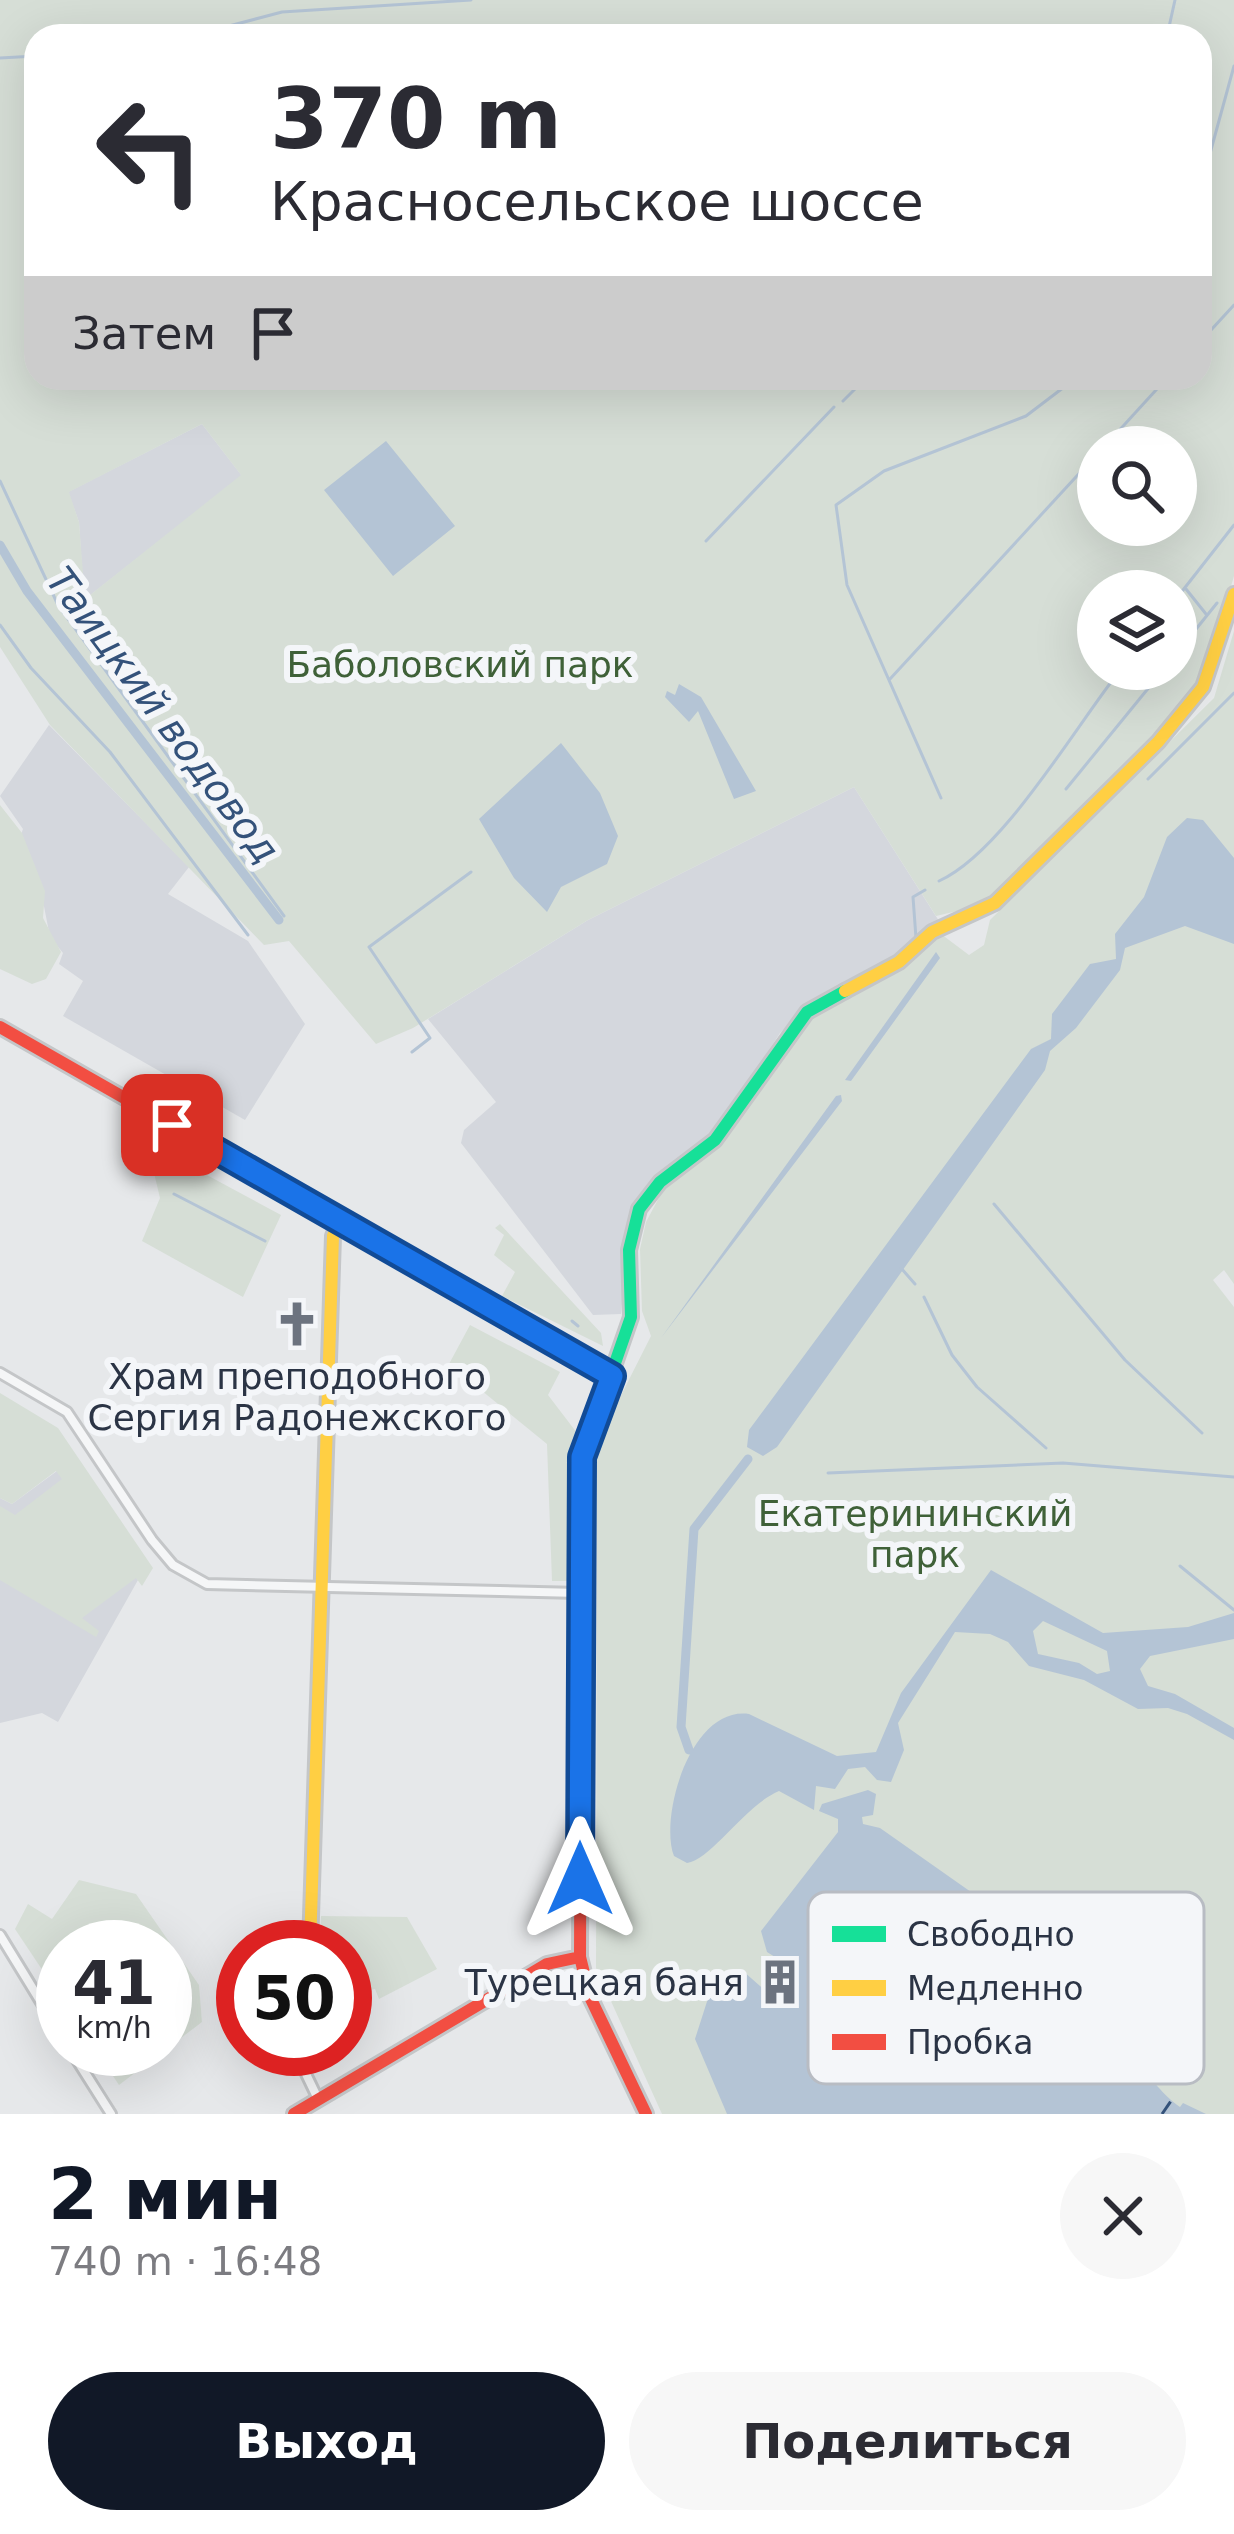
<!DOCTYPE html>
<html lang="ru">
<head>
<meta charset="utf-8">
<style>
	:root { --surface:#fff; --page:#f7f7f7; --text:#2b2b33; --muted:#7c7c81; --accent:#111827 }
	body { margin:0; font-family:"DejaVu Sans",sans-serif; background:var(--page); color:var(--text); height:100vh; display:flex; flex-direction:column; font-size:45px; white-space:nowrap }
	* { box-sizing:border-box; margin:0 }
	p { font-size:39px; color:var(--muted) }
	.icon { flex:none; width:66px; height:66px; fill:none; stroke:currentColor; stroke-width:2; stroke-linecap:round; stroke-linejoin:round }
	.map { position:relative; height:2114px; overflow:hidden }
	.details { display:flex; flex-direction:column; background:var(--surface); flex:1 }
	.details>* { flex:none }
	.banner { position:absolute; left:24px; top:24px; width:1188px; height:366px; border-radius:36px; box-shadow:0 12px 48px #0002; background:#fff; color:var(--text); overflow:hidden }
	.fabs { position:absolute; left:1077px; top:426px; display:grid; gap:24px }
	.fabs a { display:grid; place-items:center; width:120px; height:120px; border-radius:50%; background:var(--surface); box-shadow:0 12px 48px #0002; font-size:60px }
	.speed { position:absolute; left:36px; top:1920px; display:flex; gap:24px; font-size:60px; font-weight:700; text-align:center }
	.speed>* { display:grid; place-content:center; width:156px; height:156px; border-radius:50%; background:var(--surface); box-shadow:0 12px 48px #0002; line-height:1 }
	.speed small { font-size:30px; font-weight:400 }
	.speed .limit { border:18px solid #d22; background:#fff; color:#111 }
	.pin { position:absolute; display:grid; place-items:center; width:102px; height:102px; color:#fff; margin:-51px; border-radius:24px; box-shadow:0 6px 18px #0006 }
	.me { position:absolute; width:132px; margin:-66px; rotate:0deg; stroke-linejoin:round; filter:drop-shadow(0 0 9px #0008) }
	.turn { display:flex; align-items:center; gap:42px; height:252px; padding:0 48px; font-size:54px }
	.turn .icon { width:156px; height:156px; stroke-width:2.5 }
	.turn b { display:block; font-size:84px; line-height:102px }
	.then { display:flex; align-items:center; height:114px; padding:0 48px; background:#0003; gap:24px; font-size:45px }
	.round { display:grid; place-items:center; flex:none; width:126px; height:126px; border-radius:63px; background:var(--page) }
	.headline { display:flex; align-items:center; justify-content:space-between; height:204px; padding:0 48px }
	h1 { font-size:72px; font-weight:800; line-height:90px; color:var(--accent) }
	.primary-button { display:flex; gap:24px; margin-top:auto; padding:24px 48px }
	.primary-button a { flex:1; height:138px; border-radius:72px; background:var(--accent); color:#fff; font-size:48px; font-weight:800; line-height:138px; text-align:center }
	.primary-button a+a { background:var(--page); color:var(--text) }
	.map>svg:first-child { display:block }
</style>
</head>
<body>
<div class="map">
<svg width="1234" height="2114" viewBox="0 0 1234 2114">
	<rect width="100%" height="100%" fill="#e6e8ea"/>
	<path fill="#d4d7dd" d="M 202,424 L 242,476 L 84,600 L 79,522 L 68,492 Z
		M 49,725 L 189,867 L 168,894 L 248,941 L 305,1024 L 245,1120 L 63,1016 L 83,981 L 59,964 L 63,953 L 50,937 L 40,886 L 9,868 L 23,829 L 0,796 Z
		M 854,787 L 939,921 L 881,969 L 818,998 L 780,1033 L 721,1124 L 656,1178 L 630,1212 L 621,1314 L 593,1315 L 461,1143 L 464,1130 L 496,1102 L 428,1019 L 588,920 Z
		M 57,1471 L 138,1580 L 58,1722 L 42,1713 L 0,1723 L 0,1498 L 12,1504 Z"/>
	<path fill="#d6ded6" fill-rule="evenodd" d="M 0,0 L 1234,0 L 1234,576 L 1209,661 L 1176,715 L 1007,883 L 983,905 L 936,916 L 854,787 L 588,920 L 413,1028 L 376,1044 L 289,941 L 264,945 L 50,725 L 0,647 ZM 36,36 L 1200,36 L 1200,378 L 36,378 ZM 202,424 L 241,475 L 85,599 L 79,522 L 69,492 ZM 1098,447 L 1176,447 L 1176,525 L 1098,525 ZM 1098,591 L 1176,591 L 1176,669 L 1098,669 Z
		M 1234,631 L 1234,1284 L 1224,1270 L 1213,1280 L 1234,1307 L 1234,2114 L 662,2114 L 596,1968 L 597,1456 L 598,1441 L 651,1336 L 642,1311 L 640,1249 L 646,1222 L 662,1192 L 732,1129 L 804,1023 L 902,969 L 941,934 L 969,955 L 984,945 L 990,920 L 1214,698 Z
		M 0,805 L 22,833 L 45,891 L 43,918 L 61,952 L 46,979 L 32,984 L 0,969 Z
		M 156,1153 L 166,1153 L 281,1215 L 243,1297 L 142,1241 L 160,1198 L 150,1156 Z
		M 500,1224 L 601,1333 L 603,1346 L 502,1296 L 515,1272 L 494,1255 L 504,1235 L 495,1228 Z
		M 470,1325 L 560,1372 L 548,1395 L 577,1433 L 570,1456 L 569,1581 L 552,1581 L 547,1444 L 449,1364 Z
		M 0,1393 L 58,1428 L 153,1568 L 142,1586 L 136,1578 L 82,1618 L 99,1631 L 96,1637 L 0,1580 L 0,1506 L 15,1515 L 62,1479 L 56,1471 L 12,1504 L 0,1498 Z
		M 79,1880 L 136,1894 L 199,1985 L 202,2022 L 119,2085 L 95,2049 L 165,2049 L 165,1947 L 63,1947 L 63,2001 L 15,1929 L 28,1904 L 52,1919 Z
		M 321,1916 L 407,1917 L 437,1969 L 379,1999 L 375,1989 L 358,1992 L 358,2001 L 345,2002 L 345,1947 L 320,1947 Z"/>
	<path fill="#b4c4d5" fill-rule="evenodd" d="M 386,441 L 455,526 L 393,576 L 324,490 Z
		M 679,684 L 701,697 L 756,791 L 734,799 L 698,711 L 689,722 L 665,697 L 667,691 L 675,695 Z
		M 561,743 L 600,793 L 618,836 L 607,864 L 561,887 L 547,912 L 514,878 L 479,819 Z
		M 1187,818 L 1203,820 L 1234,858 L 1234,944 L 1185,926 L 1125,948 L 1120,970 L 1076,1028 L 1050,1051 L 1045,1070 L 777,1447 L 763,1456 L 747,1447 L 749,1430 L 1031,1049 L 1051,1039 L 1052,1014 L 1090,964 L 1116,959 L 1115,934 L 1144,897 L 1167,837 Z
		M 936,952 L 940,958 L 851,1081 L 845,1080 Z
		M 841,1095 L 842,1101 L 661,1338 L 836,1096 Z
		M 991,1570 L 1103,1633 L 1188,1627 L 1234,1613 L 1234,1639 L 1150,1656 L 1140,1669 L 1148,1686 L 1175,1694 L 1234,1728 L 1234,1740 L 1187,1714 L 1168,1708 L 1138,1709 L 1084,1680 L 1029,1666 L 1008,1642 L 990,1634 L 955,1632 L 898,1723 L 904,1750 L 891,1782 L 877,1780 L 865,1767 L 848,1769 L 835,1789 L 816,1786 L 814,1810 L 779,1791 C 744,1806 712,1859 687,1863 L 674,1856 C 659,1818 690,1706 749,1714 L 837,1756 L 876,1752 L 901,1693 ZM 1043,1621 L 1107,1651 L 1110,1671 L 1097,1674 L 1079,1663 L 1038,1654 L 1033,1631 Z
		M 868,1790 L 876,1794 L 873,1815 L 862,1817 L 863,1824 L 880,1828 L 971,1892 L 1000,1891 L 1026,1912 L 1023,1925 L 1047,1948 L 1143,2007 L 1135,2010 L 1022,1946 C 1011,2004 1098,2036 1135,2064 C 1155,2080 1161,2094 1180,2107 L 1183,2103 L 1206,2114 L 727,2114 L 695,2039 L 712,1986 L 743,1971 L 775,1999 L 790,1997 L 799,1985 L 796,1970 L 767,1952 L 761,1931 L 838,1832 L 838,1819 L 819,1811 L 822,1804 ZM 873,1921 L 886,1927 L 888,1937 L 907,1955 L 901,1980 L 887,1989 L 868,1988 L 834,1948 L 836,1932 Z"/>
	<g fill="none" stroke-linecap="round" stroke-linejoin="round">
		<path stroke="#b4c4d5" stroke-width="3" d="M 191,36 L 282,12 L 471,0
			M 1167,36 L 1175,0
			M 0,58 L 36,56
			M 1200,190 L 1234,66
			M 1200,342 L 1234,305
			M 843,401 L 866,378
			M 1104,447 L 1167,378
			M 0,481 L 58,605 L 284,916
			M 706,541 L 834,407
			M 1186,589 L 1206,614
			M 1176,599 L 1234,525
			M 0,625 L 31,668 L 110,752 L 248,935
			M 1176,654 L 1217,603
			M 890,679 L 1098,453
			M 1148,779 L 1234,693
			M 1066,789 L 1164,669
			M 941,798 L 847,585 L 836,505 L 884,471 L 1026,416 L 1076,378
			M 939,881 C 1003,852 1075,727 1121,669
			M 916,938 L 913,897 L 925,890
			M 412,1052 L 430,1038 L 369,947 L 471,872
			M 174,1194 L 265,1241
			M 994,1204 L 1125,1360 L 1202,1433
			M 901,1268 L 915,1284
			M 924,1297 L 952,1355 L 977,1387 L 1046,1448
			M 572,1321 L 578,1326
			M 828,1473 L 1063,1463 L 1234,1477
			M 1180,1566 L 1234,1610
			M 1143,2007 L 1152,2001"/>
		<path stroke="#b4c4d5" stroke-width="9" d="M 0,545 L 27,591 L 279,920
			M 689,1750 L 681,1727 L 694,1529 L 748,1459"/>
		<path stroke="#34527a" stroke-width="3" stroke-dasharray="15 12" stroke-linecap="butt" d="M 1162,2114 L 1171,2101"/>
		<g stroke="#c4c6c8" stroke-width="14">
			<path id="street" d="M 0,1373 L 67,1412 L 152,1540 L 173,1565 L 207,1584 L 579,1593
				M 0,1935 L 63,2038
				M 70,2049 L 111,2114
				M 305,2049 L 306,2074 L 318,2099"/>
		</g>
		<g stroke="#c4c6c8" stroke-width="18">
			<path id="fast" d="M 606,1389 L 631,1317 L 629,1250 L 639,1209 L 660,1182 L 715,1140 L 807,1012 L 845,991"/>
		</g>
		<g stroke="#c4c6c8" stroke-width="18">
			<path id="slow" d="M 845,991 L 899,962 L 932,932 L 995,903 L 1158,742 L 1203,687 L 1234,594
				M 310,1947 L 333,1236 L 339,1221"/>
		</g>
		<g stroke="#c4c6c8" stroke-width="18">
			<path id="jam" d="M 0,1027 L 612,1376
				M 606,1389 L 582,1457 L 580,1957 L 590,1997 L 646,2114
				M 294,2114 L 547,1964 L 580,1957"/>
		</g>
		<use href="#street" stroke="#f5f6f7" stroke-width="8"/>
		<use href="#fast" stroke="#16e098" stroke-width="12"/>
		<use href="#slow" stroke="#ffcf43" stroke-width="12"/>
		<use href="#jam" stroke="#f24e42" stroke-width="12"/>
	</g>
	<g fill="none" stroke-linecap="round" stroke-linejoin="round">
		<g stroke="#114b97" stroke-width="30">
			<path id="route" d="M 172,1125 L 612,1376 L 582,1457 L 580,1879"/>
		</g>
		<use href="#route" stroke="#1a73e8" stroke-width="21"/>
	</g>
	<defs>
		<g id="church-bare" transform="scale(3.6)"><path d="M-1.2-6h2.4v3.5h3.3v2.4h-3.3V6h-2.4V-.1h-3.3v-2.4h3.3Z" fill="#6c737f" stroke="#f4f6f9" stroke-width="2.5" paint-order="stroke"/></g>
		<g id="building-bare" transform="scale(3.6)"><path d="M-4-6H4V6H1V3H-1V6H-4ZM-2.5-4.3h1.7v1.8h-1.7ZM.8-4.3h1.7v1.8H.8ZM-2.5-1h1.7V.8h-1.7ZM.8-1h1.7V.8H.8Z" fill="#6c737f" stroke="#f4f6f9" stroke-width="2.5" paint-order="stroke"/></g>
	</defs>
	<g fill-rule="evenodd">
		<use href="#church-bare" x="297" y="1324"/>
		<use href="#building-bare" x="780" y="1982"/>
	</g>
	<g text-anchor="middle" dominant-baseline="central" stroke-width="12" stroke-linejoin="round" paint-order="stroke">
		<g font-size="36" fill="#3f6138" stroke="#f4f6f9">
			<text x="460" y="664">Баболовский парк</text>
			<text x="915" y="1513">Екатерининский<tspan x="915" dy="41">парк</tspan></text>
		</g>
		<g font-size="36" fill="#2b3445" stroke="#f4f6f9">
			<text x="297" y="1376">Храм преподобного<tspan x="297" dy="41">Сергия Радонежского</tspan></text>
			<text x="744" y="1982" text-anchor="end">Турецкая баня</text>
		</g>
		<g font-size="39" font-style="italic" fill="#34527a" stroke="#f4f6f9">
			<text transform="translate(163 715) rotate(53)">Таицкий водовод</text>
		</g>
	</g>
	<rect x="808" y="1892" width="396" height="192" rx="18" fill="#f4f6f9" stroke="#b8bcc3" stroke-width="3"/>
	<rect x="832" y="1926" width="54" height="16" fill="#16e098"/>
	<rect x="832" y="1980" width="54" height="16" fill="#ffcf43"/>
	<rect x="832" y="2034" width="54" height="16" fill="#f24e42"/>
	<g font-size="33" fill="#2b3445">
		<text x="907" y="1946">Свободно</text>
		<text x="907" y="2000">Медленно</text>
		<text x="907" y="2054">Пробка</text>
	</g>
</svg>
<div class="fabs">
<a><svg class="icon" aria-label="search" viewBox="0 0 24 24"><circle cx="10" cy="10" r="6"/><path d="M15 15l6 6"/></svg></a>
<a><svg class="icon" aria-label="layers" viewBox="0 0 24 24"><path d="M12 4l9 5-9 5-9-5zM3 14l9 5 9-5"/></svg></a>
</div>
<div class="speed"><div>41<small>km/h</small></div><div class="limit">50</div></div>
<div class="pin" style="left:172px;top:1125px;background:#d93025"><svg class="icon" aria-label="arrive" viewBox="0 0 24 24"><path d="M6 21V4h12l-3 4 3 4H6"/></svg></div>
<svg class="me" style="left:580px;top:1879px" viewBox="-20 -20 40 40"><path d="M0-17L14 15 0 8-14 15z" fill="#1a73e8" stroke="#fff" stroke-width="4"/></svg>
<div class="banner">
<div class="turn"><svg class="icon" aria-label="left" viewBox="0 0 24 24"><path d="M17 20v-9H6M10 6l-5 5 5 5"/></svg><div><b>370 m</b>Красносельское шоссе</div></div>
<div class="then">Затем<svg class="icon" aria-label="arrive" viewBox="0 0 24 24"><path d="M6 21V4h12l-3 4 3 4H6"/></svg></div>
</div>
</div>
<section class="details">
<div class="headline"><div><h1>2 мин</h1><p>740 m · 16:48</p></div><a class="round"><svg class="icon" aria-label="close" viewBox="0 0 24 24"><path d="M6 6l12 12M18 6L6 18"/></svg></a></div>
<div class="primary-button"><a>Выход</a><a>Поделиться</a></div>
</section>
</body>
</html>
